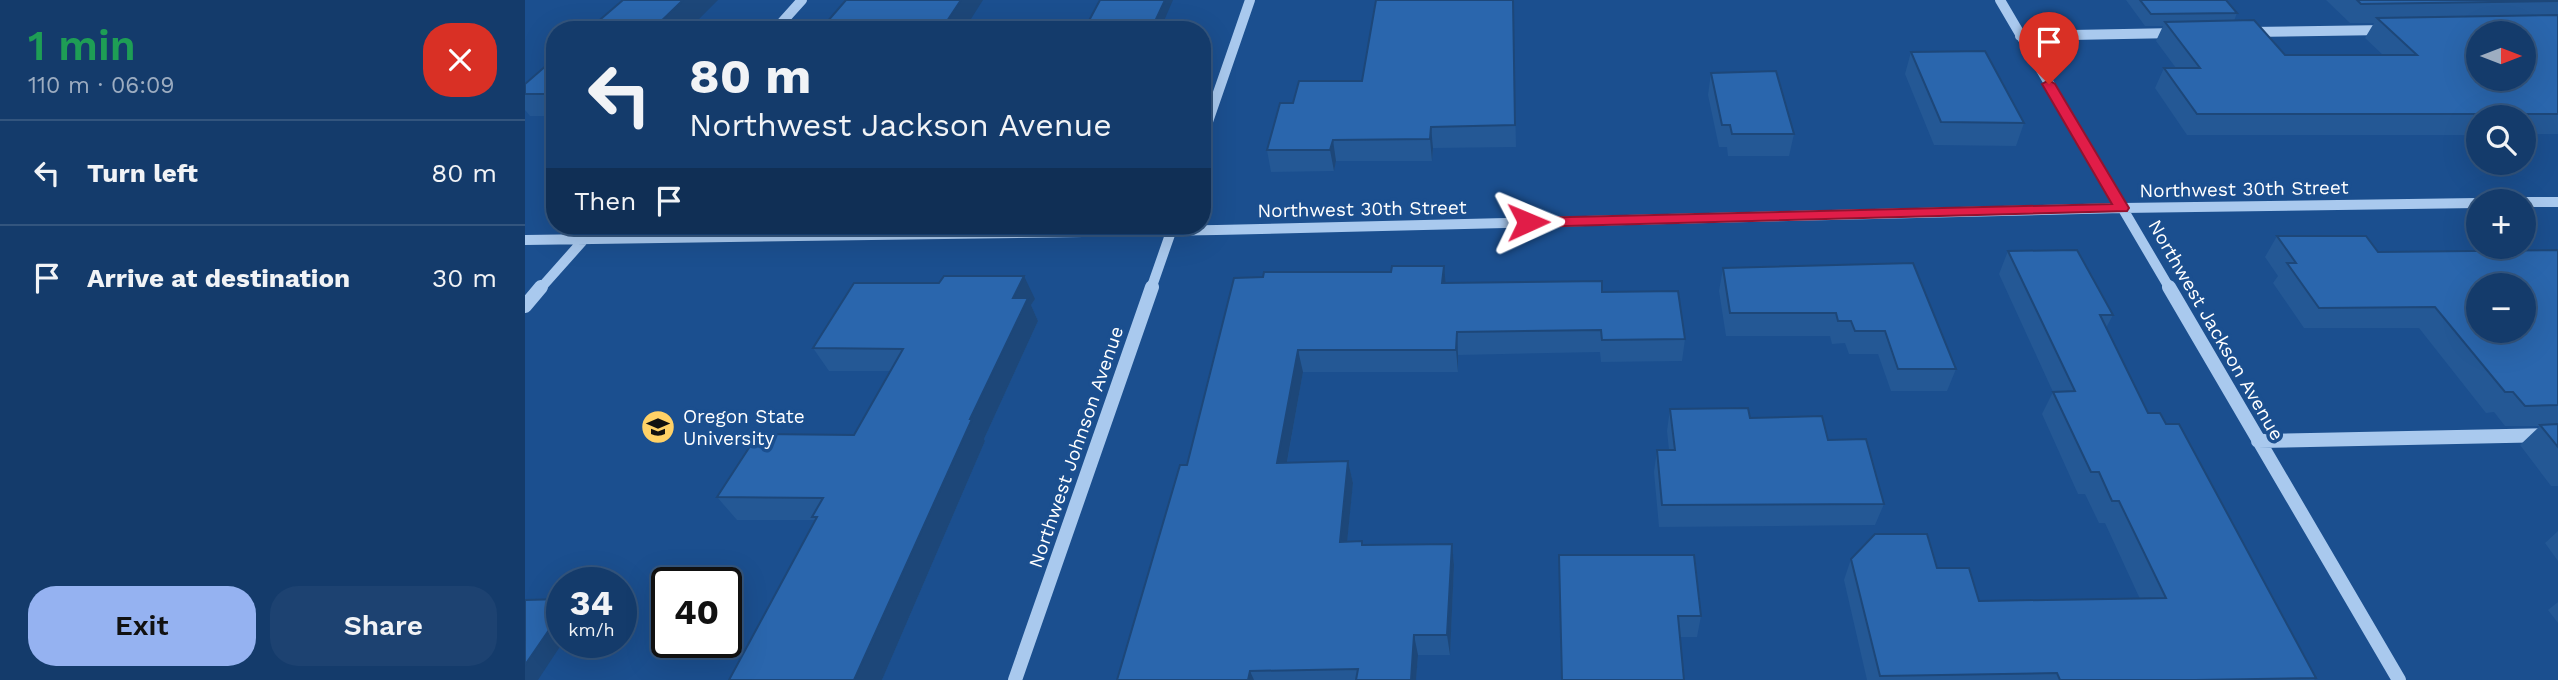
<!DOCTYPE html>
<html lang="en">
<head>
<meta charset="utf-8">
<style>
	:root { --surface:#143b6b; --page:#1d4271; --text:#f1f3f6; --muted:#9dadc1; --line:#33557e; --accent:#95b2f1 }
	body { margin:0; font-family:"Work Sans",sans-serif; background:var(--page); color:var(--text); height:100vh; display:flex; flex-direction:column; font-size:26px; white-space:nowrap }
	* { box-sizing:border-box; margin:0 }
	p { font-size:23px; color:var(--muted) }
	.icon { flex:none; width:38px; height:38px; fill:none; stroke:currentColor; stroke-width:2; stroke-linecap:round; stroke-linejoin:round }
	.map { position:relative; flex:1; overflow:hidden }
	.drawer { display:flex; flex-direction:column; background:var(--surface); width:525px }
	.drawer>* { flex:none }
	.banner { position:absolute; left:21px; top:21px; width:665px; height:214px; border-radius:28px; box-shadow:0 7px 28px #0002,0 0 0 2px var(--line); background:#143b6b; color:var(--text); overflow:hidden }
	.needle { width:46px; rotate:90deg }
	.buttons { position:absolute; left:1941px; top:21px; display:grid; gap:14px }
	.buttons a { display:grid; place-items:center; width:70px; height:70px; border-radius:50%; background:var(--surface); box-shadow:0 7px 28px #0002,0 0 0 2px var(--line); font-size:35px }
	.speed { position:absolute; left:21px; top:567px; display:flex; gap:14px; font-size:35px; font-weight:700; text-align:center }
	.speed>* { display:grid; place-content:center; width:91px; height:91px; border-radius:50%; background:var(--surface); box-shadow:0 7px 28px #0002,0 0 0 2px var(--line); line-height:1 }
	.speed small { font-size:18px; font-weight:400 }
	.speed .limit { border:4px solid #111; border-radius:10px; background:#fff; color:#111 }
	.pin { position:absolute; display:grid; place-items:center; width:60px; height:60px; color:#fff; margin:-72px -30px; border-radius:50% 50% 50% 0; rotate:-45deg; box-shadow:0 0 7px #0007 }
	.pin .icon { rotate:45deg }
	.me { position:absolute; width:77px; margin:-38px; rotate:89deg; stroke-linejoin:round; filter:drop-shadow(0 0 5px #0008) }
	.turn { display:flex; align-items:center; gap:24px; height:147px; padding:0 28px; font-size:32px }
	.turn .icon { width:91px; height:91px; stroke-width:2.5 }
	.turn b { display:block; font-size:49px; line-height:60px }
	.then { display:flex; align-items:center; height:66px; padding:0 28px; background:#0003; gap:14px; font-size:26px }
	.round { display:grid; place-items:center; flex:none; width:74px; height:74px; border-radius:28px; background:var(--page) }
	.summary { display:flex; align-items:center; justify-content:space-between; height:119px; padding:0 28px }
	h1 { font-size:42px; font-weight:600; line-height:52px; color:#1e9e55 }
	.action { display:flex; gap:14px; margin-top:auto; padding:14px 28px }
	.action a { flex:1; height:80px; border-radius:28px; background:var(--accent); color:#111; font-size:28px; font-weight:600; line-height:80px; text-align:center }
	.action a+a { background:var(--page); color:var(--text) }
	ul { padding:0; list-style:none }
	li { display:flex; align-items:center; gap:21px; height:105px; padding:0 28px; border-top:2px solid var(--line) }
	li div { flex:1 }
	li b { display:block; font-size:26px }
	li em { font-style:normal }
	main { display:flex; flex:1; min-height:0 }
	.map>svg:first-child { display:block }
</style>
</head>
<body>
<main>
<section class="drawer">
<div class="summary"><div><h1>1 min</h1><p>110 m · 06:09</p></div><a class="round" style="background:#d93025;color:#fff"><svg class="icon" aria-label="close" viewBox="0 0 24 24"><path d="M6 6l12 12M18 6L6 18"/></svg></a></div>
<ul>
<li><svg class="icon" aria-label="left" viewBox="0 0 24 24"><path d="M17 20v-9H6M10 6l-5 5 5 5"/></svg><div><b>Turn left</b></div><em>80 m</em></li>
<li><svg class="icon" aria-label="arrive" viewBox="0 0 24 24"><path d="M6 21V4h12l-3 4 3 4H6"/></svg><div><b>Arrive at destination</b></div><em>30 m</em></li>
</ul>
<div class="action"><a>Exit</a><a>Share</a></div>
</section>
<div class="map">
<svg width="2033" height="680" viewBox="0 0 2033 680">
	<rect width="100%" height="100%" fill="#1b4f8f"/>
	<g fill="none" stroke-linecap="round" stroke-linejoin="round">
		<path stroke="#a9c9ee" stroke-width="10" d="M 1475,0 L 1645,289
			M 250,30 L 277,0
			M 1725,32 L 1861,30
			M 1495,36 L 1651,33
			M 677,139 L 725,0
			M 1998,202 L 2033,202
			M 0,240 L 692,230 L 1597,208 L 1953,203
			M 15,289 L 71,226
			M 626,289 L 648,226"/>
		<path stroke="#a9c9ee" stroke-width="14" d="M 1644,287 L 1874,680
			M 0,306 L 16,287
			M 1733,441 L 2033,435
			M 490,680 L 627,287"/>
	</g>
	<path fill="#245895" d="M 988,0 L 991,147 L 908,148 L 907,161 L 811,161 L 809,171 L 746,172 L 742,150 L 837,81 Z
		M 1601,0 L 1701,0 L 1712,13 L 1709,21 L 1760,55 L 1858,55 L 1840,38 L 1849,23 L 1825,23 L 1801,0 L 2033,0 L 2033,134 L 1998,134 L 1998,117 L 1953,117 L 1953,135 L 1662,135 L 1630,88 L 1639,68 L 1651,68 L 1631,41 L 1638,26 L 1620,26 Z
		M 1386,52 L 1499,123 L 1491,146 L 1409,145 L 1380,74 Z
		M 30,58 L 30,116 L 5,116 L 0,110 L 0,84 Z
		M 1186,73 L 1269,134 L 1264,156 L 1203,156 L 1202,147 L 1194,147 L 1183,95 Z
		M 1752,236 L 1853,252 L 2033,250 L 2033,486 L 2026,486 L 1995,445 L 2015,426 L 1980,426 L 1969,412 L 1961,413 L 1894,328 L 1779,328 L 1748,283 L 1753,276 L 1740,257 Z
		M 1483,251 L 1588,315 L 1581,328 L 1623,413 L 1641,424 L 1791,678 L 1789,680 L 1342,680 L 1319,580 L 1326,559 L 1412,568 L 1454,601 L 1615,599 L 1580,523 L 1574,523 L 1560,494 L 1553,494 L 1517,414 L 1528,392 L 1474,274 Z
		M 1388,263 L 1431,369 L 1422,391 L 1366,391 L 1353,354 L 1324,354 L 1320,343 L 1307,344 L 1305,336 L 1201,336 L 1194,291 L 1198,268 Z
		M 709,278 L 921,283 L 1077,292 L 1160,339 L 1157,361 L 1076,362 L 1075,352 L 933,355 L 933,372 L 778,372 L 762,463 L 823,461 L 828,483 L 822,542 L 838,545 L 927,544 L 929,565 L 925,655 L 893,655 L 891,680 L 592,680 L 662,465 Z
		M 510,299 L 506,305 L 513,321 L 459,439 L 460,441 L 357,680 L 204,680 L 290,520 L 212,520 L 192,497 L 329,435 L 365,371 L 304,371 L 288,348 Z
		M 1145,409 L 1225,418 L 1303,440 L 1359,504 L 1350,525 L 1134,527 L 1129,472 L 1132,450 L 1144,450 L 1142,431 Z
		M 2033,531 L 2033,561 L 2020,543 Z
		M 1034,555 L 1176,616 L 1172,637 L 1155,637 L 1159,680 L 1036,680 Z
		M 2033,602 L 2033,623 L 2023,610 Z"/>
	<path fill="#1d4779" d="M 158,0 L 193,0 L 163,30 L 127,30 Z
		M 436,0 L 458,0 L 439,30 L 416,30 Z
		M 640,0 L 648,0 L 635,30 L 626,30 Z
		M 906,127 L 908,148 L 907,161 L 905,139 Z
		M 808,140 L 811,161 L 809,171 L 805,150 Z
		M 919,266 L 921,288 L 917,283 Z
		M 499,276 L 510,299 L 506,305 L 513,321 L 459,439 L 460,441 L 357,680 L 329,680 L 445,419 L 488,298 Z
		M 932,332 L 933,355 L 933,372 L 931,350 Z
		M 773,350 L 778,372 L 758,484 L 752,463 Z
		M 823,461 L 828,483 L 820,563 L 815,542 Z
		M 927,544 L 929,565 L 925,655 L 922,635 Z
		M 37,611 L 37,642 L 38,642 L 13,680 L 0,680 L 0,665 Z
		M 889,635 L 893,655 L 891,680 L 886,680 Z
		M 725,671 L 729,680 L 723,680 Z"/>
	<path fill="#2a66ad" stroke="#1d4779" stroke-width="2" fill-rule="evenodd" d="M 98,0 L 158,0 L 127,30 L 63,30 Z
		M 321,0 L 436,0 L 416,30 L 295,30 Z
		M 575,0 L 640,0 L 626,30 L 559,30 Z
		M 851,0 L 988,0 L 990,125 L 906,127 L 905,139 L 808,140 L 805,150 L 742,150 L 755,103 L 768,103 L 774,81 L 837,81 Z
		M 1615,0 L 1701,0 L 1712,13 L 1626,14 Z
		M 1832,0 L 2033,0 L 2033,1 L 1836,4 Z
		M 2033,15 L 2033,114 L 1672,114 L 1639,68 L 1675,68 L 1640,22 L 1729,20 L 1760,55 L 1892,55 L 1852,18 ZM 1953,33 L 1998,33 L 1998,79 L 1953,79 Z
		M 1460,51 L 1499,123 L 1416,122 L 1386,52 Z
		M 30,58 L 30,94 L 0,94 L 0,84 Z
		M 1251,71 L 1269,134 L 1207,134 L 1205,125 L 1197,125 L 1186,73 Z
		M 1752,236 L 1841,236 L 1853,252 L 2033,250 L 2033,405 L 2000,406 L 1988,392 L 1980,392 L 1910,307 L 1794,308 L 1762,263 L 1771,263 ZM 1953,285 L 1998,285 L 1998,331 L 1953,331 Z
		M 1552,250 L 1588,315 L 1575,315 L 1623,413 L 1635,413 L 1641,424 L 1654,424 L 1791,678 L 1670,680 L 1535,680 L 1532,673 L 1355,676 L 1326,559 L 1350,534 L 1402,534 L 1412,568 L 1444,568 L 1454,601 L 1641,598 L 1594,501 L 1587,501 L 1574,472 L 1566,472 L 1528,392 L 1550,391 L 1483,251 Z
		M 1388,263 L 1431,369 L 1373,369 L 1360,331 L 1330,331 L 1326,321 L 1313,321 L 1311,313 L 1205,313 L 1198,268 Z
		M 867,266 L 919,266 L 917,283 L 1077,281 L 1077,292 L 1153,291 L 1160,339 L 1077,340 L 1076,330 L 932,332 L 931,350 L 773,350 L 752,463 L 823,461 L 815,542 L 837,541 L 837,545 L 927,544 L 922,635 L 889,635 L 886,680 L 831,680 L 833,669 L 725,671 L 723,680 L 592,680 L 655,465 L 662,465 L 709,278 L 738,277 L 739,272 L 866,272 Z
		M 419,276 L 499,276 L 488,298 L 503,298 L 445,419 L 447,419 L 329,680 L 204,680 L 292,517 L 287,517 L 298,498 L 192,497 L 233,434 L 329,435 L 378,349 L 288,348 L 329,283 L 414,283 Z
		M 1223,408 L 1225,418 L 1297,416 L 1303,440 L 1341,439 L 1359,504 L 1137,505 L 1132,450 L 1150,450 L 1145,409 Z
		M 2033,424 L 2033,447 L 2015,425 Z
		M 1034,555 L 1169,555 L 1176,616 L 1153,616 L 1159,680 L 1037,680 Z
		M 37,599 L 37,611 L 0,665 L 0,600 Z"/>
	<path fill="#e11d48" stroke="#92132f" stroke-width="2" d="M 1524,80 L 1530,84 L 1604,208 L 1602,211 L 1003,227 L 995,222 L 1003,218 L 1587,204 L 1517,84 Z"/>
	<defs>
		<g id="university-disc" transform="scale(1.75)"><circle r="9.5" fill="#ffd166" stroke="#1b4f8f"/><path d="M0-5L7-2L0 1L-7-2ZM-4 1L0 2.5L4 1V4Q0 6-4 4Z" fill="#111"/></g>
	</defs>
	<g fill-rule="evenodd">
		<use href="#university-disc" x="133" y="427"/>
	</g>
	<g text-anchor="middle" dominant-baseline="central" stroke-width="7" stroke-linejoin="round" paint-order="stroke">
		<g font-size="19" fill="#fff" stroke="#1b4f8f">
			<text transform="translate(1719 189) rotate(-1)">Northwest 30th Street</text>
			<text transform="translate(837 209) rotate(-1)">Northwest 30th Street</text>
			<text transform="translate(1691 330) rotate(60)">Northwest Jackson Avenue</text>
			<text transform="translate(551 447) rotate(-71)">Northwest Johnson Avenue</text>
		</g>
		<g font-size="19" fill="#fff" stroke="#1b4f8f" text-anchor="start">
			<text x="158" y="416">Oregon State<tspan x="158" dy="22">University</tspan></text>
		</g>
	</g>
</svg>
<div class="buttons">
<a><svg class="needle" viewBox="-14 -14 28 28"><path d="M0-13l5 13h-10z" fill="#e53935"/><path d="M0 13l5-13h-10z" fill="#9dadc1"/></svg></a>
<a><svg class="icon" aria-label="search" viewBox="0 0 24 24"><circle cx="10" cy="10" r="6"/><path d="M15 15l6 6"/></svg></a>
<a>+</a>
<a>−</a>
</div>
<div class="speed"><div>34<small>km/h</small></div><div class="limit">40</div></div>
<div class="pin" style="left:1524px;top:84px;background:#d93025"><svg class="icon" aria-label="arrive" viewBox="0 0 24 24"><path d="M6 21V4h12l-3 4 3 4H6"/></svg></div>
<svg class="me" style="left:1003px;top:222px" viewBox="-20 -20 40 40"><path d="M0-17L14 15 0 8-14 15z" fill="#e11d48" stroke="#fff" stroke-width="4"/></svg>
<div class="banner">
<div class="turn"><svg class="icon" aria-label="left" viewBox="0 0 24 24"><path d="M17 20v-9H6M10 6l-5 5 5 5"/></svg><div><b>80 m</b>Northwest Jackson Avenue</div></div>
<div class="then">Then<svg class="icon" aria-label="arrive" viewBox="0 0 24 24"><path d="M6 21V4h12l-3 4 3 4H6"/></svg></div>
</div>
</div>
</main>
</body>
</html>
